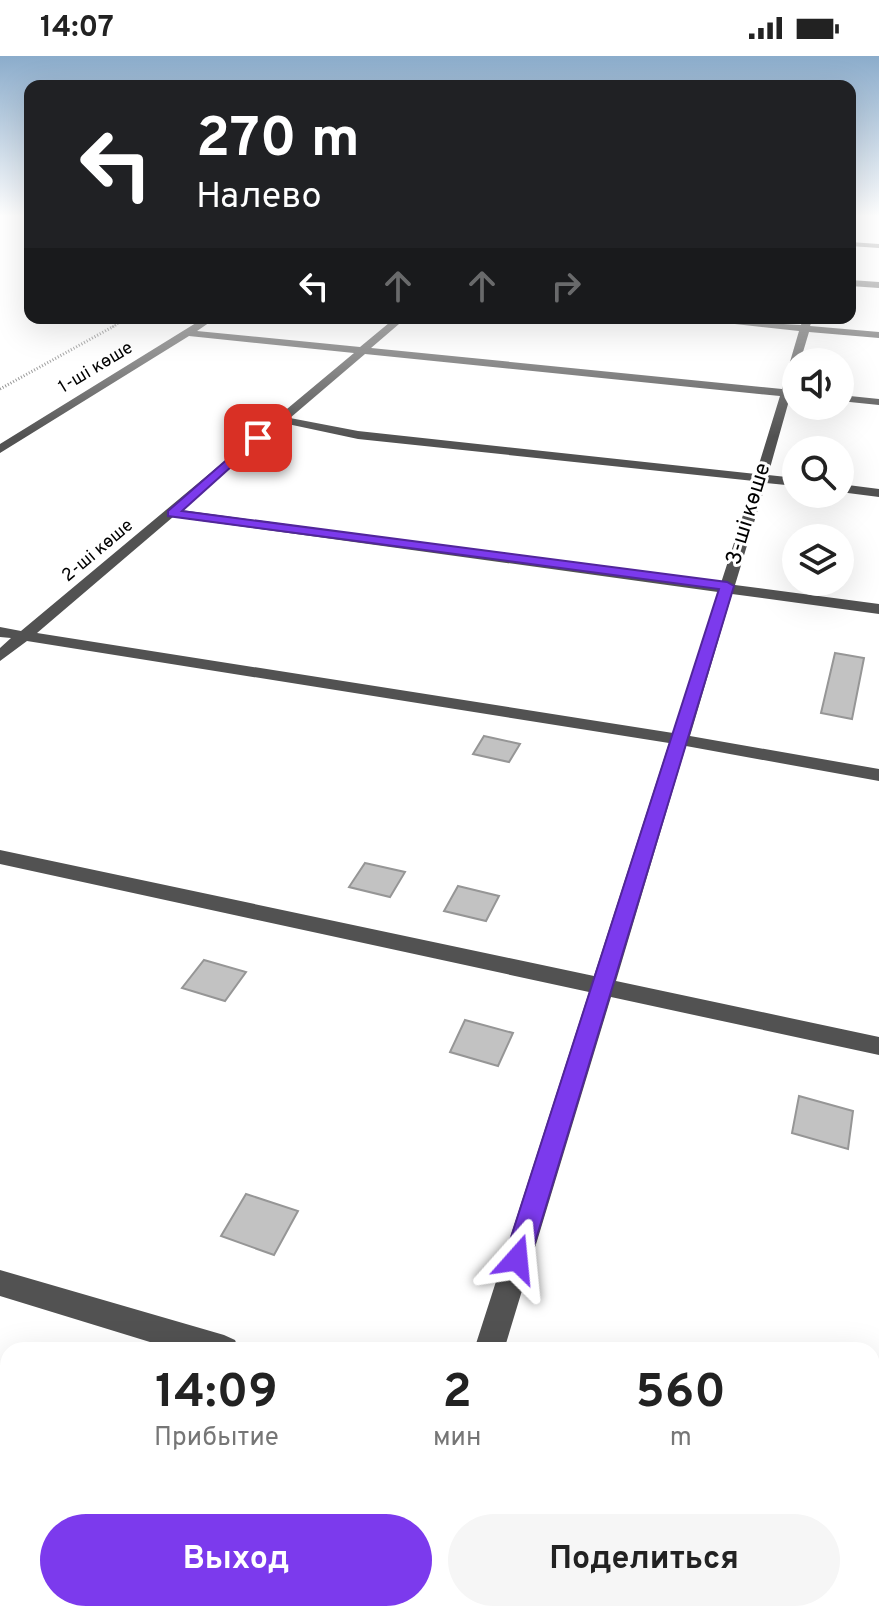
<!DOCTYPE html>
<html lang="ru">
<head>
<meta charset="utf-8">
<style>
	:root { --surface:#fff; --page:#f6f6f6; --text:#222; --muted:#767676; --accent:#7c3aed }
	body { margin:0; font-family:Overpass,sans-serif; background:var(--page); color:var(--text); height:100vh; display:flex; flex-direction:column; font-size:30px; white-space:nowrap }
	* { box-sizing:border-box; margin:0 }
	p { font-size:26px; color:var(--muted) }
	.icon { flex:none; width:44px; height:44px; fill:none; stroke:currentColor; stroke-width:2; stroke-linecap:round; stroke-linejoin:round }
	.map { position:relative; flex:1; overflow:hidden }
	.drawer { position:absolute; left:0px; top:1286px; width:880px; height:280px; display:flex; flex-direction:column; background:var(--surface); border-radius:24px 24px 0 0; box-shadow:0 8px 32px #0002 }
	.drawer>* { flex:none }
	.guide { position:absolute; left:24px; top:24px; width:832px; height:244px; border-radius:16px; box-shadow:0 8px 32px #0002; background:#202124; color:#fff; overflow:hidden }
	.tools { position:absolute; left:782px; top:292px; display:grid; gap:16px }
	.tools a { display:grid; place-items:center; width:72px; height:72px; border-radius:50%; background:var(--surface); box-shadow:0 8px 32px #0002; font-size:40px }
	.pin { position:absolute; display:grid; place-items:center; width:68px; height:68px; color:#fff; margin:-34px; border-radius:16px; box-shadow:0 4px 12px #0006 }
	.me { position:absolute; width:88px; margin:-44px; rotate:18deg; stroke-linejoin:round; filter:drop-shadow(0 0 6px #0008) }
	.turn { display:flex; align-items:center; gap:28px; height:168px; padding:0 40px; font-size:36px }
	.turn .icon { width:104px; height:104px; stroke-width:2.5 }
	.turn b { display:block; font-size:56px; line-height:68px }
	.lanes { display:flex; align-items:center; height:76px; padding:0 40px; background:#0003; justify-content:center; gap:40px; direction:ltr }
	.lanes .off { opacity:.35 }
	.eta { display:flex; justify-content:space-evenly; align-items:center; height:136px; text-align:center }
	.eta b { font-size:48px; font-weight:700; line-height:56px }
	.cta { display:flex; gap:16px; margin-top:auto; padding:16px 40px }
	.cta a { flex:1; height:92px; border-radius:48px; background:var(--accent); color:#fff; font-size:32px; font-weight:700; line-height:92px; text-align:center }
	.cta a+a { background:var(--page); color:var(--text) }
	.status { display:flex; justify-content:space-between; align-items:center; height:56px; padding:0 40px; background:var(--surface); direction:ltr }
	.status svg { height:22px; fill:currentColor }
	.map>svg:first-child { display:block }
</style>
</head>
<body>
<div class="status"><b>14:07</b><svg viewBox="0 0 49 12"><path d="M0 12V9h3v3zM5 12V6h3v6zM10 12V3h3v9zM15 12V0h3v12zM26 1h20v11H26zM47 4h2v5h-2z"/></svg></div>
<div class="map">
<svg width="879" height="1566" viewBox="0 0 879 1566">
	<rect width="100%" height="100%" fill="#fff"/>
	<path fill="#c2c2c2" stroke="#969696" stroke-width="2" d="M 835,597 L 864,602 L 852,663 L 821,657 Z
		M 484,680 L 520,688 L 509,706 L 473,698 Z
		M 365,807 L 405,816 L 390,841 L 349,831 Z
		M 458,830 L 499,840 L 486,865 L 444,855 Z
		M 204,904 L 246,916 L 225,945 L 182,932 Z
		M 465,964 L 513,977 L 498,1010 L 450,996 Z
		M 799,1040 L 853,1055 L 848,1093 L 792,1077 Z
		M 246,1138 L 298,1155 L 274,1199 L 221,1180 Z"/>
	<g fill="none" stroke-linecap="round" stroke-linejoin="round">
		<path stroke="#747474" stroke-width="2" stroke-dasharray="1 2" stroke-linecap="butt" d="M 112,271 L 128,262"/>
		<path stroke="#747474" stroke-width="3" stroke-dasharray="1 2" stroke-linecap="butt" d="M 0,333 L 116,269"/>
		<path fill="#525252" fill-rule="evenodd" d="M 850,186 L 879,188 L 879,192 L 850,190 Z
			M 850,224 L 879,226 L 879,232 L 850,230 Z
			M 204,262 L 216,262 L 197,275 L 360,291 L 395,262 L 406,262 L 371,292 L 782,333 L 799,275 L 681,262 L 801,269 L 803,262 L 813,262 L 810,270 L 879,276 L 879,282 L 809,276 L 800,306 L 796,306 L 792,334 L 796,335 L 796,341 L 790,341 L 768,419 L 796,422 L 796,430 L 766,427 L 735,529 L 879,548 L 879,558 L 732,538 L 690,680 L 879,713 L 879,725 L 686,690 L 616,925 L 879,981 L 879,999 L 611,941 L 504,1294 L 474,1294 L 589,936 L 0,808 L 0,794 L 594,920 L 669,687 L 27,585 L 0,605 L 0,592 L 11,582 L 0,581 L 0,571 L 21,575 L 354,297 L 189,280 L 0,397 L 0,388 ZM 365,298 L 780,340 L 756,418 L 358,375 L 290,362 ZM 283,367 L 358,383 L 754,425 L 721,527 L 181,454 ZM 173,461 L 718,536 L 673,677 L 37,577 Z
			M 840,339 L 879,343 L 879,349 L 840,345 Z
			M 840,428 L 879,433 L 879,441 L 840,436 Z
			M 0,1214 L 224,1279 L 235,1284 L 239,1294 L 176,1294 L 0,1240 Z
			M 872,1486 L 879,1488 L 879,1522 L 872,1520 Z
			M 390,1558 L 426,1558 L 423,1566 L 387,1566 Z"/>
	</g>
	<linearGradient id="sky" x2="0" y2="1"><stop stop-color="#8baccb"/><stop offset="0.42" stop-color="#fff"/><stop offset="1" stop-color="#fff" stop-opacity="0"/></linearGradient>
	<rect width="879" height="381" fill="url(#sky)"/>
	<path fill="#7c3aed" stroke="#51269a" stroke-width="2" d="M 254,380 L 263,382 L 182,455 L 727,526 L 734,530 L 530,1203 L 526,1211 L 517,1215 L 508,1211 L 504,1203 L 719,533 L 168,460 L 168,455 Z"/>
	<g text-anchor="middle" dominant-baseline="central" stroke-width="6" stroke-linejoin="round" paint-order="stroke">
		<g font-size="18" fill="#000" stroke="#fff">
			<text transform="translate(96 312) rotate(-31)">1-ші көше</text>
			<text transform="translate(98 495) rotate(-40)">2-ші көше</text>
		</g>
		<g font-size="22" fill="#000" stroke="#fff">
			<text transform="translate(749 458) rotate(-73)">3-ші көше</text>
		</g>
	</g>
</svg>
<div class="tools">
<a><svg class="icon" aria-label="sound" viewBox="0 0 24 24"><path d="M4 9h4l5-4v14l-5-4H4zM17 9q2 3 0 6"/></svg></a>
<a><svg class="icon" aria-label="search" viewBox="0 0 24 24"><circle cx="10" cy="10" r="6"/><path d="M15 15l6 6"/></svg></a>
<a><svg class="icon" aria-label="layers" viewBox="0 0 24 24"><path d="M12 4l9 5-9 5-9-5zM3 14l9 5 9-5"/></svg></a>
</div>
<div class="pin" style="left:258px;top:382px;background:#d93025"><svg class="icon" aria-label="arrive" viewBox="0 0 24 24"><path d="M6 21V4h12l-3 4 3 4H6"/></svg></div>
<svg class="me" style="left:517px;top:1203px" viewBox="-20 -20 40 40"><path d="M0-17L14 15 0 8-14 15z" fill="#7c3aed" stroke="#fff" stroke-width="4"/></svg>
<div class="guide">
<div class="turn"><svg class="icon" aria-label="left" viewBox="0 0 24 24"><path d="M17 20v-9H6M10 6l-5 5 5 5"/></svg><div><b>270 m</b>Налево</div></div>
<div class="lanes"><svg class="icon" aria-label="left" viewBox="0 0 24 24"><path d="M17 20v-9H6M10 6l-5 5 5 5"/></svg><svg class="icon off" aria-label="ahead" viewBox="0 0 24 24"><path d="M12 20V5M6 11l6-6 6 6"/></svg><svg class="icon off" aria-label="ahead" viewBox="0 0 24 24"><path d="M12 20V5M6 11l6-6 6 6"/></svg><svg class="icon off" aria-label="right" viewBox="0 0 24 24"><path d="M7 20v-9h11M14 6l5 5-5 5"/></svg></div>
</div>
<section class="drawer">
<div class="eta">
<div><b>14:09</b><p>Прибытие</p></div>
<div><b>2</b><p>мин</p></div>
<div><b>560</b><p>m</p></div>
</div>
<div class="cta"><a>Выход</a><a>Поделиться</a></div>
</section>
</div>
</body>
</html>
